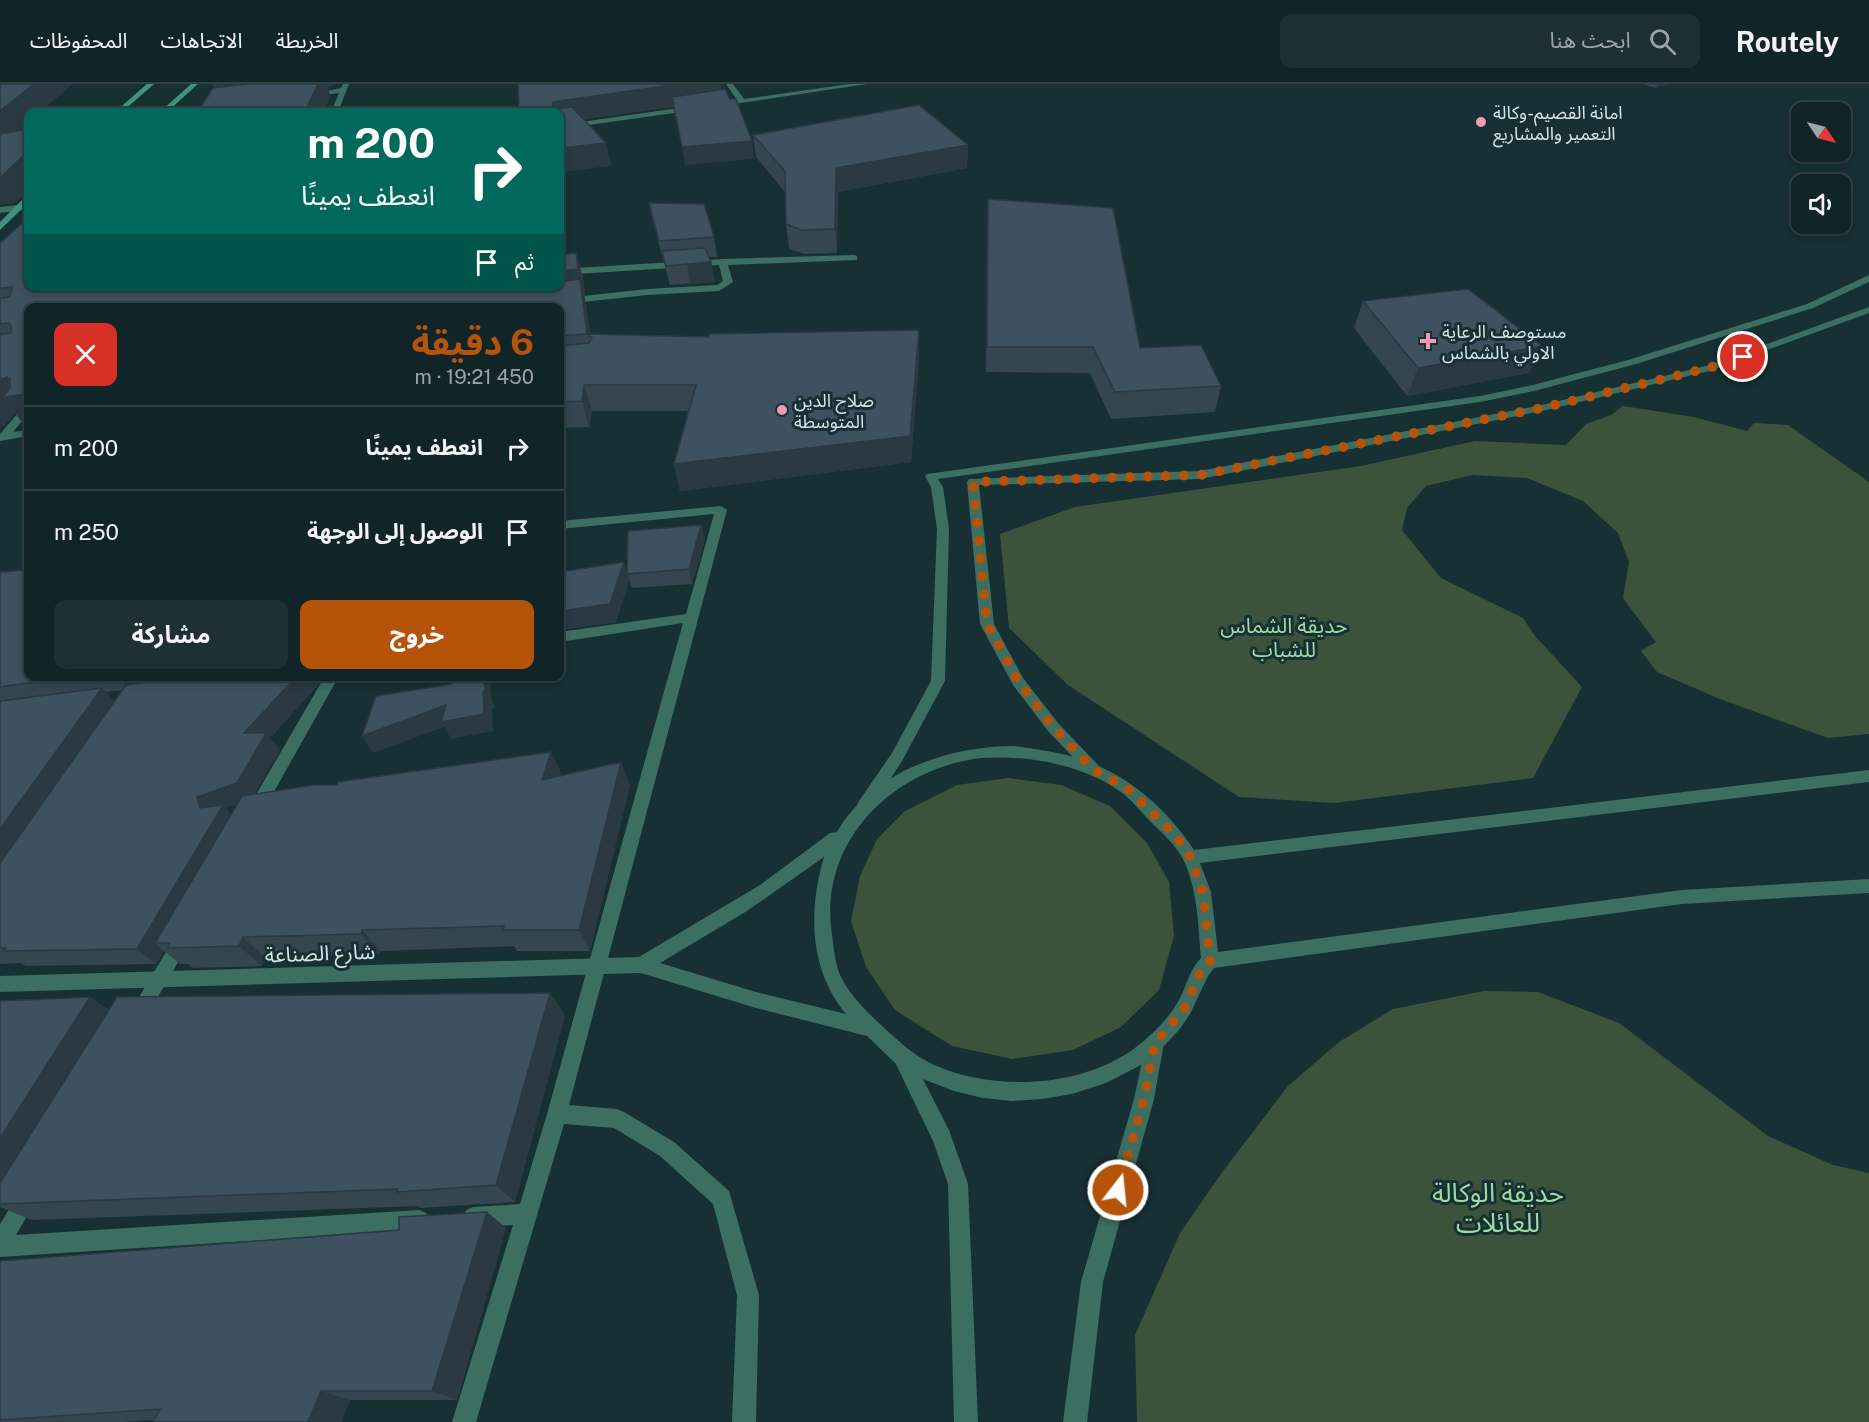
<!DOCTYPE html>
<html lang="ar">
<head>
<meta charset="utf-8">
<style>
	:root { --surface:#112427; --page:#1e3033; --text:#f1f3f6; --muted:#9ca4a7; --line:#304144; --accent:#b45309 }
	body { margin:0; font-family:"Public Sans","Noto Sans Arabic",sans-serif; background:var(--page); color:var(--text); direction:rtl; height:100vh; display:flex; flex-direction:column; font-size:22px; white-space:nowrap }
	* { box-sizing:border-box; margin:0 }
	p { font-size:20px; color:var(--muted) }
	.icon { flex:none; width:33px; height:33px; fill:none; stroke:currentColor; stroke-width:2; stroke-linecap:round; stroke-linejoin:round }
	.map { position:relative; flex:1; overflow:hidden; direction:ltr }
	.details { position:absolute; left:24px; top:219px; width:540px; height:378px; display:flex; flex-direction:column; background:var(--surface); border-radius:12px; box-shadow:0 3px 9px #0003,0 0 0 2px var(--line); direction:rtl }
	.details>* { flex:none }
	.hud { position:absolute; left:24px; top:24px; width:540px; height:183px; border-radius:12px; box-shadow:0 3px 9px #0003,0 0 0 2px var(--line); direction:rtl; background:#00695c; color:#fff; overflow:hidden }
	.needle { width:39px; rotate:125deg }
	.fabs { position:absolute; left:1791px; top:18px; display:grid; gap:12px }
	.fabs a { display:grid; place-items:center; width:60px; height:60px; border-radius:12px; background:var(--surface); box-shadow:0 3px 9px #0003,0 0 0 2px var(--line); font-size:30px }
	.pin { position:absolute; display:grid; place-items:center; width:51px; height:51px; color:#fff; margin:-26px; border:3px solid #fff; border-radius:50%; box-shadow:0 2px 6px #0007 }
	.me { position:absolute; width:66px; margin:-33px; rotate:16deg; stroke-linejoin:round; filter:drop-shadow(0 0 4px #0008) }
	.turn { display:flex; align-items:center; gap:21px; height:126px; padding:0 30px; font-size:27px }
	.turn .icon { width:78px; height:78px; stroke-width:2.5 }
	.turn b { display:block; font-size:42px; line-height:51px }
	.then { display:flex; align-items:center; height:57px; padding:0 30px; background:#0003; gap:12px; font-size:22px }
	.round { display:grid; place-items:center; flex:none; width:63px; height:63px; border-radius:12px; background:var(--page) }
	.overview { display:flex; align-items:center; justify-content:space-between; height:102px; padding:0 30px }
	h1 { font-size:36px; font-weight:700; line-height:45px; color:var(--accent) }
	.button { display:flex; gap:12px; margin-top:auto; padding:12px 30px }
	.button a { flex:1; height:69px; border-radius:12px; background:var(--accent); color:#fff; font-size:24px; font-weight:700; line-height:69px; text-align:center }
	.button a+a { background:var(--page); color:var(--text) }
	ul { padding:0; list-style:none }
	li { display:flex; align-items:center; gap:18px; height:84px; padding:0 30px; border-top:2px solid var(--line) }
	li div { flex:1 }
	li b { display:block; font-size:22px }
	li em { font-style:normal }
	header { display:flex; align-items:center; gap:36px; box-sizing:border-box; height:84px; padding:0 30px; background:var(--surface); border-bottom:2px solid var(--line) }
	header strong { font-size:28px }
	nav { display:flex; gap:33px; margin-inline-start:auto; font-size:21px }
	.search { width:420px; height:54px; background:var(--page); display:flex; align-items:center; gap:15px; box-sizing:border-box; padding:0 21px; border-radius:12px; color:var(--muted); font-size:22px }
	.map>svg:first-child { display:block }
</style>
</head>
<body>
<header>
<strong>Routely</strong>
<div class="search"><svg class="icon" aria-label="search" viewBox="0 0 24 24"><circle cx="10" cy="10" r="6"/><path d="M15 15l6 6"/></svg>ابحث هنا</div>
<nav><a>الخريطة</a><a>الاتجاهات</a><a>المحفوظات</a></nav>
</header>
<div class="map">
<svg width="1869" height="1338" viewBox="0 0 1869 1338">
	<rect width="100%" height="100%" fill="#173034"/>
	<path fill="#3a533a" d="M 1623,322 L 1694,333 L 1747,347 L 1754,339 L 1788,341 L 1869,398 L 1869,650 L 1828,654 L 1720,615 L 1657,588 L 1641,567 L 1656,558 L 1623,514 L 1629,478 L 1618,449 L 1583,417 L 1527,394 L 1472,391 L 1426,402 L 1407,424 L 1402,446 L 1441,494 L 1523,534 L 1535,552 L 1582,603 L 1533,694 L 1334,719 L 1239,713 L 1068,601 L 1009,544 L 1000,450 L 1075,423 L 1361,382 L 1475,357 L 1566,361 L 1586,340 L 1611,331 Z
		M 1008,694 L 1061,701 L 1110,722 L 1147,759 L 1169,798 L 1174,852 L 1159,906 L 1121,943 L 1073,966 L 1012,975 L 952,962 L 895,926 L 866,883 L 851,837 L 860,792 L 877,755 L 905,727 L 957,701 Z
		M 1484,907 L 1538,908 L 1619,939 L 1768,1052 L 1833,1081 L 1869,1089 L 1869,1338 L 1137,1338 L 1135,1251 L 1180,1149 L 1223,1087 L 1288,1002 L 1339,958 L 1393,925 Z"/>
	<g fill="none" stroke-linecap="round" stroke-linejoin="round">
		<path fill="#3c6e62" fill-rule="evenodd" d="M 343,0 L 349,0 L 338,28 L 331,28 L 339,9 L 311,13 L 307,11 L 341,4 Z
			M 726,0 L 733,0 L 744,15 L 849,0 L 867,0 L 714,23 L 714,19 L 737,16 Z
			M 222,21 L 219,25 L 170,28 L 174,26 Z
			M 693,22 L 696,26 L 560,45 L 560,41 Z
			M 854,171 L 857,172 L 857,176 L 728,181 L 733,198 L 719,207 L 647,211 L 565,220 L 560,217 L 565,214 L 647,205 L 717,201 L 723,197 L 719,181 L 560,191 L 560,185 L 723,175 Z
			M 1869,191 L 1869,198 L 1813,224 L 1636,280 L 1534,307 L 1480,318 L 938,395 L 943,403 L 949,445 L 945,597 L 902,677 L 871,725 L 865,727 L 859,725 L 857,721 L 859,717 L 892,669 L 931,597 L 937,445 L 931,403 L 925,392 L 927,390 L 1480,312 L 1533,301 L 1628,276 L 1807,220 Z
			M 1869,223 L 1869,229 L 1709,287 L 1542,327 L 1200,395 L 979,401 L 994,540 L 1023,594 L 1058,639 L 1100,683 L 1103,687 L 1100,691 L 1090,691 L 1048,647 L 1013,601 L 980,540 L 967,398 L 969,395 L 1200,387 L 1542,321 L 1706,282 Z
			M 28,321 L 28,330 L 13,348 L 28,346 L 28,352 L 0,357 L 0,350 L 24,322 Z
			M 721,422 L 727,426 L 569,1021 L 617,1025 L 624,1028 L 674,1058 L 729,1107 L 759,1211 L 756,1338 L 732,1338 L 737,1211 L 713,1120 L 660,1072 L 614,1044 L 564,1040 L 476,1338 L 452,1338 L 513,1141 L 473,1143 L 466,1140 L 463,1133 L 466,1126 L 473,1123 L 520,1120 L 547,1030 L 683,539 L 560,558 L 560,548 L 686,530 L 714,430 L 560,445 L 560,437 Z
			M 325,592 L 339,592 L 262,729 L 256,731 L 250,729 L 248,725 L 250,721 Z
			M 182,848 L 188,851 L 191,856 L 188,861 L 144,937 L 138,940 L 132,937 L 129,931 L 132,925 L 176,851 Z
			M 1155,950 L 1162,953 L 1164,959 L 1154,1015 L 1103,1198 L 1087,1338 L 1063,1338 L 1081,1198 L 1134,1015 L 1146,959 L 1148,953 Z
			M 901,963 L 908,966 L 949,1046 L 968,1100 L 978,1338 L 954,1338 L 948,1100 L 933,1057 L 892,972 L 894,966 Z
			M 28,1103 L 35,1106 L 38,1113 L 16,1151 L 419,1126 L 426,1129 L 429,1136 L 426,1143 L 419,1146 L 0,1173 L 0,1140 L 21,1106 Z"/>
		<path fill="#3c6e62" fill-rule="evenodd" d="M 28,120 L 28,125 L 0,129 L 0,123 Z
			M 1015,662 C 1033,665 1053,667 1070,672 C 1122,685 1165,722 1194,766 L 1869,686 L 1869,698 L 1200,779 L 1211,808 L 1218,868 L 1682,806 L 1869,795 L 1869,809 L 1682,820 L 1214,884 L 1208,892 L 1190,930 L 1179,946 L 1157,969 L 1141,981 L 1106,999 L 1072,1010 L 1042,1015 L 1012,1017 L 983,1014 L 954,1007 L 920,994 L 894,978 L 867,952 L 756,924 L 641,889 L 0,908 L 0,892 L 639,873 L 760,801 L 830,749 L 837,748 C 872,687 949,662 1015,662 ZM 981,674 C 1028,671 1082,680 1121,708 C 1132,716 1141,728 1150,737 C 1162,749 1175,760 1183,775 C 1198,806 1198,841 1201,874 C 1190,885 1187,900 1180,914 C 1169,935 1150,953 1131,967 C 1076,1004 994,1007 934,981 C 913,971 897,956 880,940 C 865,926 849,910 840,891 C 835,879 834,865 832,851 C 818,759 891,685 981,674 ZM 824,773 C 808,827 809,885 846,930 L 756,908 L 660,879 L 747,827 Z"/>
		<path fill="#3e9380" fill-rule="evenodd" d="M 147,0 L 154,0 L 122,28 L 115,28 Z
			M 191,0 L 198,0 L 167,28 L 160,28 Z
			M 25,113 L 28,113 L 28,119 L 0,146 L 0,138 Z"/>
	</g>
	<path fill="#354651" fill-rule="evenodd" d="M 1644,0 L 1668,0 L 1656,4 Z
		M 753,51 L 968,61 L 967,84 L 838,108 L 837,169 L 804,170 L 789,165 L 786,140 L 785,108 L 756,73 Z
		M 988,115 L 1140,264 L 1221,302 L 1215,328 L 1111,335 L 1090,289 L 986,288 Z
		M 649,119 L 714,153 L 717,173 L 709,173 L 711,178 L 715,198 L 670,201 L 653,139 Z
		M 0,159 L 28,202 L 560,202 L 576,169 L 583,194 L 585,210 L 584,210 L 586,220 L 590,250 L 919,272 L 911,378 L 680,407 L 674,380 L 688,327 L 592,327 L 589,343 L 560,344 L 560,224 L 28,224 L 28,339 L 23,339 L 15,329 L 4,342 L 0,342 Z
		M 1363,217 L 1542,262 L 1529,289 L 1407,312 L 1354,244 Z
		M 701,441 L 705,455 L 692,500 L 632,504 L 629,496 L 616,538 L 560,546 L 560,488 L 627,488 Z
		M 0,488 L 28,592 L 139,592 L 133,600 L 149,598 L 144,592 L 322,592 L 316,603 L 270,654 L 280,666 L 254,710 L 337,701 L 551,668 L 562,691 L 630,701 L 590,867 L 517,867 L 514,862 L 381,867 L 379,870 L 265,874 L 262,882 L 193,884 L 188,880 L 180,880 L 164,867 L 156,880 L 26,882 L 21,879 L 0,880 ZM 122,606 L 114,617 L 106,608 ZM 236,721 L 231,730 L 226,724 Z
		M 550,909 L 565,931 L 515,1118 L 421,1124 L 418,1122 L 32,1136 L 0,1123 L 0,917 L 109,926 Z
		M 487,1128 L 506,1144 L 457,1316 L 350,1316 L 341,1338 L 153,1338 L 154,1336 L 123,1338 L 0,1338 L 0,1177 L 399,1146 Z"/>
	<path fill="#2b3942" d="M 34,0 L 73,0 L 40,28 L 28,28 L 28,38 L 0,63 L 0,27 Z
		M 212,0 L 336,0 L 336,1 L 327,3 L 331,12 L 324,28 L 305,28 L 219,14 Z
		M 679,0 L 721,0 L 724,16 L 560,39 L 552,23 L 553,18 Z
		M 1658,0 L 1668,0 L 1656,4 Z
		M 752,57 L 754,75 L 685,81 L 682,63 Z
		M 606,59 L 611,82 L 560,88 L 560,64 Z
		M 968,61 L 967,84 L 838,108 L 837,169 L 835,145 L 836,84 Z
		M 28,67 L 28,106 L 19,116 L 14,119 L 0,121 L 0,94 Z
		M 576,169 L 583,194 L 585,210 L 584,210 L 586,220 L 591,253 L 587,250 L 594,275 L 587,250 L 560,202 L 560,187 Z
		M 711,178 L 715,198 L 690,200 L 687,180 Z
		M 919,246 L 919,272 L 911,378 L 680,407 L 674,380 Z
		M 1542,262 L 1529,289 L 1407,312 L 1418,284 Z
		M 7,293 L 21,311 L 28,310 L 28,339 L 23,339 L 15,329 L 4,342 L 0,342 L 0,297 L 2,295 Z
		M 584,301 L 592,327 L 589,343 L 582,317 Z
		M 560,439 L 567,457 L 560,486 Z
		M 701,441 L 705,455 L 692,500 L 689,485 Z
		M 624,478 L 629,496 L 616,538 L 560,546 L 560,527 Z
		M 118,592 L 139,592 L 130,605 Z
		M 144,592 L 221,592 L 152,602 Z
		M 297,592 L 322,592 L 316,603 L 270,654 L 280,666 L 251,715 L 226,724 L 238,738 L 155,859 L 164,867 L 156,880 L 137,865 L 197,713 L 244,649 Z
		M 482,592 L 490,592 L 491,613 L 495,624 L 492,625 L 493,647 L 451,655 L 444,643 L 373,669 L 362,652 L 483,596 Z
		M 102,604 L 118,621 L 0,790 L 0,745 Z
		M 551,668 L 562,691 L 542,696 Z
		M 621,678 L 630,701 L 590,867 L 579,846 Z
		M 362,846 L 381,867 L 379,870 L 361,850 Z
		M 243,853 L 265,874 L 262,882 L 239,862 Z
		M 550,909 L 565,931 L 515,1118 L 496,1101 Z
		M 90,913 L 123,935 L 0,1119 L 0,1054 Z
		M 487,1128 L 506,1144 L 457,1316 L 432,1307 Z
		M 321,1307 L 350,1316 L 341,1338 L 308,1338 Z"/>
	<path fill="#3e515e" stroke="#2b3942" stroke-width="1.5" d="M 0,0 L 34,0 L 0,27 Z
		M 246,0 L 318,0 L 305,28 L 198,28 L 213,4 Z
		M 518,0 L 679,0 L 553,18 L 552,23 L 555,25 L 572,23 L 606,59 L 560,64 L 560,28 L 519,28 Z
		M 725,5 L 730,15 L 736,15 L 752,57 L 682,63 L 672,13 Z
		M 919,21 L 968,61 L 836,84 L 835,145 L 802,146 L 786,140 L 785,87 L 753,51 Z
		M 28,45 L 28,67 L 0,94 L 0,50 Z
		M 988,115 L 1113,124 L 1140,264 L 1201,261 L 1221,302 L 1115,308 L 1093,263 L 987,263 Z
		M 649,119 L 704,120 L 714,153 L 659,157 Z
		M 28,134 L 28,202 L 560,202 L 560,198 L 580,195 L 587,250 L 560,252 L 560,224 L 28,224 L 28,310 L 3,313 L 10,304 L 10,295 L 7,293 L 2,295 L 0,297 L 0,250 L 11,249 L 11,242 L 9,239 L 0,240 L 0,214 L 10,213 L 12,203 L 0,204 L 0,159 Z
		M 705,164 L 711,178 L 666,182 L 662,167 Z
		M 576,169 L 578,185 L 560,187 L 560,171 Z
		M 1468,205 L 1542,262 L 1418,284 L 1363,217 Z
		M 919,246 L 910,352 L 674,380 L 696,301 L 584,301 L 582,317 L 560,318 L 560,262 L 589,259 L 592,254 L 587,250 L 709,253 L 709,250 Z
		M 701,441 L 689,485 L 627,490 L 628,447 Z
		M 624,478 L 610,520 L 560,527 L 560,488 Z
		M 28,486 L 28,592 L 77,592 L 0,603 L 0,488 Z
		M 191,592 L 297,592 L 244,649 L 266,649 L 237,699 L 197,713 L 200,724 L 223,721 L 137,865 L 3,867 L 6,864 L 0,864 L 0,779 L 126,601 Z
		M 454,592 L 482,592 L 486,606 L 483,608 L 484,630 L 441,638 L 446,621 L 362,652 L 376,612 L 452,600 Z
		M 102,604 L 0,745 L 0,617 Z
		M 551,668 L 542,696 L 621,678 L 579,846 L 503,846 L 504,842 L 362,846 L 361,850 L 243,853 L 239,862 L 168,864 L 170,859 L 155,859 L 242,712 L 314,701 L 337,701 L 338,698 Z
		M 550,909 L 496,1101 L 397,1108 L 397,1105 L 0,1120 L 0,1099 L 117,913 Z
		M 90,913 L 0,1054 L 0,917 Z
		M 487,1128 L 432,1307 L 321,1307 L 308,1338 L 153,1338 L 160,1325 L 0,1336 L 0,1177 L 399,1146 L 399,1133 Z"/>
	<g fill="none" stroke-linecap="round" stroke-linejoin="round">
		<path stroke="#b45309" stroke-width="10" stroke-dasharray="0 18" d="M 1118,1106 L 1144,1015 L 1155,959 L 1184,925 L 1203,882 L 1210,877 L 1203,808 L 1190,773 L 1176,752 L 1127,704 L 1095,687 L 1053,643 L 1018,597 L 987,540 L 973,398 L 1200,391 L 1542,324 L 1709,284 L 1743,273"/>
	</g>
	<g fill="#f19ab1" stroke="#173034" stroke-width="2">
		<circle cx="1481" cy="38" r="6"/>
		<path d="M1425 248h6v6h6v6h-6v6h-6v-6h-6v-6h6z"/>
		<circle cx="782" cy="326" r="6"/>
	</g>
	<g text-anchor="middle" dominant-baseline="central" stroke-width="6" stroke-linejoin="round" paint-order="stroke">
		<g font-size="18" fill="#d5e4e6" stroke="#173034" text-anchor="start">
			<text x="1493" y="28">امانة القصيم-وكالة<tspan x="1493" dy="21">التعمير والمشاريع</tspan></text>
			<text x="1442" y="247">مستوصف الرعاية<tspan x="1442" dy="21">الاولي بالشماس</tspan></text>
			<text x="794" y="316">صلاح الدين<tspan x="794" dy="21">المتوسطة</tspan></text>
		</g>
		<g font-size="21" fill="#a0daa0" stroke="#173034">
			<text x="1284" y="541">حديقة الشماس<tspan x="1284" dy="24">للشباب</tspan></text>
		</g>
		<g font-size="21" fill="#d5e4e6" stroke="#173034">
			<text transform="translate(320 869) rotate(-2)">شارع الصناعة</text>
		</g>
		<g font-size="26" fill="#a0daa0" stroke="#173034">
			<text x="1498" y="1108">حديقة الوكالة<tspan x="1498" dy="30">للعائلات</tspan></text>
		</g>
	</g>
</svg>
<div class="fabs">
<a><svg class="needle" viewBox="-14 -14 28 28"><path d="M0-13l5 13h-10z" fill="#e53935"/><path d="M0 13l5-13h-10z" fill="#9ca4a7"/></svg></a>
<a><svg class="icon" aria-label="sound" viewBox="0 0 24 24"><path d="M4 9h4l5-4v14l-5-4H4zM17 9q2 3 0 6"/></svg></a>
</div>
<div class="pin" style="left:1743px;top:273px;background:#d93025"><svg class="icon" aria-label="arrive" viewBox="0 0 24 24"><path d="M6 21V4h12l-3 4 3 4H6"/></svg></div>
<svg class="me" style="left:1118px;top:1106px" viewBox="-20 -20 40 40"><circle r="17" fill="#b45309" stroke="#fff" stroke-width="3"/><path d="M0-11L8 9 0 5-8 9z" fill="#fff"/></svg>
<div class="hud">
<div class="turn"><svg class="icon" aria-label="right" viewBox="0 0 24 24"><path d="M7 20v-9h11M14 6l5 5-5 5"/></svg><div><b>200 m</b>انعطف يمينًا</div></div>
<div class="then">ثم<svg class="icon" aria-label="arrive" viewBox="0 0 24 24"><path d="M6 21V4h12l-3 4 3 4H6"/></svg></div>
</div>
<section class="details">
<div class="overview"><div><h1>6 دقيقة</h1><p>450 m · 19:21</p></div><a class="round" style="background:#d93025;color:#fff"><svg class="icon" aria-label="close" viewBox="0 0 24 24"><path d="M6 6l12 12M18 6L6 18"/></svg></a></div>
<ul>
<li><svg class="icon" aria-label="right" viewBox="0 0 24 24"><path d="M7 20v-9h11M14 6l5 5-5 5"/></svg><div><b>انعطف يمينًا</b></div><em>200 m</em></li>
<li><svg class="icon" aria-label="arrive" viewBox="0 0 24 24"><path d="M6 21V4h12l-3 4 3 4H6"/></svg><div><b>الوصول إلى الوجهة</b></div><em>250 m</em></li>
</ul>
<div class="button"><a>خروج</a><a>مشاركة</a></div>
</section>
</div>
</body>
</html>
